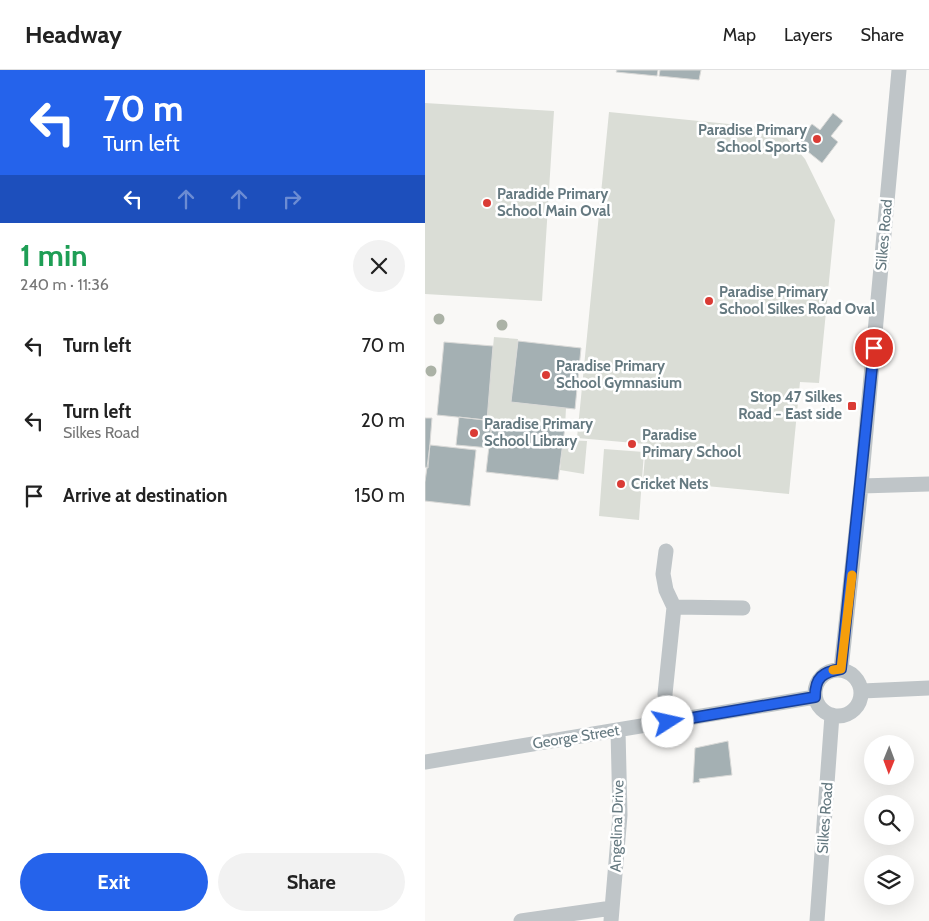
<!DOCTYPE html>
<html lang="en">
<head>
<meta charset="utf-8">
<style>
	:root { --surface:#fff; --page:#f2f2f2; --text:#222; --muted:#767676; --line:#e0e0e0; --accent:#2563eb }
	body { margin:0; font-family:Cabin,sans-serif; background:var(--page); color:var(--text); height:100vh; display:flex; flex-direction:column; font-size:19px; white-space:nowrap }
	* { box-sizing:border-box; margin:0 }
	p { font-size:16px; color:var(--muted) }
	.icon { flex:none; width:28px; height:28px; fill:none; stroke:currentColor; stroke-width:2; stroke-linecap:round; stroke-linejoin:round }
	.map { position:relative; flex:1; overflow:hidden }
	.sheet { display:flex; flex-direction:column; background:var(--surface); width:425px }
	.sheet>* { flex:none }
	.hud { background:#2563eb; color:#fff; overflow:hidden }
	.needle { width:32px; rotate:181deg }
	.buttons { position:absolute; left:439px; top:665px; display:grid; gap:10px }
	.buttons a { display:grid; place-items:center; width:50px; height:50px; border-radius:50%; background:var(--surface); box-shadow:0 5px 20px #0002; font-size:25px }
	.pin { position:absolute; display:grid; place-items:center; width:42px; height:42px; color:#fff; margin:-21px; border:2px solid #fff; border-radius:50%; box-shadow:0 1px 5px #0007 }
	.me { position:absolute; width:55px; margin:-28px; rotate:80deg; stroke-linejoin:round; filter:drop-shadow(0 0 4px #0008) }
	.turn { display:flex; align-items:center; gap:18px; height:105px; padding:0 20px; font-size:22px }
	.turn .icon { width:65px; height:65px; stroke-width:2.5 }
	.turn b { display:block; font-size:35px; line-height:42px }
	.lanes { display:flex; align-items:center; height:48px; padding:0 20px; background:#0003; justify-content:center; gap:25px; direction:ltr }
	.lanes .off { opacity:.35 }
	.round { display:grid; place-items:center; flex:none; width:52px; height:52px; border-radius:26px; background:var(--page) }
	.headline { display:flex; align-items:center; justify-content:space-between; height:85px; padding:0 20px }
	h1 { font-size:30px; font-weight:700; line-height:38px; color:#1e9e55 }
	.button { display:flex; gap:10px; margin-top:auto; padding:10px 20px }
	.button a { flex:1; height:58px; border-radius:30px; background:var(--accent); color:#fff; font-size:20px; font-weight:700; line-height:58px; text-align:center }
	.button a+a { background:var(--page); color:var(--text) }
	ul { padding:0; list-style:none }
	li { display:flex; align-items:center; gap:15px; height:75px; padding:0 20px }
	li div { flex:1 }
	li b { display:block; font-size:19px }
	li em { font-style:normal }
	header { display:flex; align-items:center; gap:30px; box-sizing:border-box; height:70px; padding:0 25px; background:var(--surface); border-bottom:1px solid var(--line) }
	header strong { font-size:24px }
	nav { display:flex; gap:28px; margin-inline-start:auto; font-size:18px }
	main { display:flex; flex:1; min-height:0 }
	.map>svg:first-child { display:block }
</style>
</head>
<body>
<header>
<strong>Headway</strong>
<nav><a>Map</a><a>Layers</a><a>Share</a></nav>
</header>
<main>
<section class="sheet">
<div class="hud">
<div class="turn"><svg class="icon" aria-label="left" viewBox="0 0 24 24"><path d="M17 20v-9H6M10 6l-5 5 5 5"/></svg><div><b>70 m</b>Turn left</div></div>
<div class="lanes"><svg class="icon" aria-label="left" viewBox="0 0 24 24"><path d="M17 20v-9H6M10 6l-5 5 5 5"/></svg><svg class="icon off" aria-label="ahead" viewBox="0 0 24 24"><path d="M12 20V5M6 11l6-6 6 6"/></svg><svg class="icon off" aria-label="ahead" viewBox="0 0 24 24"><path d="M12 20V5M6 11l6-6 6 6"/></svg><svg class="icon off" aria-label="right" viewBox="0 0 24 24"><path d="M7 20v-9h11M14 6l5 5-5 5"/></svg></div>
</div>
<div class="headline"><div><h1>1 min</h1><p>240 m · 11:36</p></div><a class="round"><svg class="icon" aria-label="close" viewBox="0 0 24 24"><path d="M6 6l12 12M18 6L6 18"/></svg></a></div>
<ul>
<li><svg class="icon" aria-label="left" viewBox="0 0 24 24"><path d="M17 20v-9H6M10 6l-5 5 5 5"/></svg><div><b>Turn left</b></div><em>70 m</em></li>
<li><svg class="icon" aria-label="left" viewBox="0 0 24 24"><path d="M17 20v-9H6M10 6l-5 5 5 5"/></svg><div><b>Turn left</b><p>Silkes Road</p></div><em>20 m</em></li>
<li><svg class="icon" aria-label="arrive" viewBox="0 0 24 24"><path d="M6 21V4h12l-3 4 3 4H6"/></svg><div><b>Arrive at destination</b></div><em>150 m</em></li>
</ul>
<div class="button"><a>Exit</a><a>Share</a></div>
</section>
<div class="map">
<svg width="504" height="851" viewBox="0 0 504 851">
	<rect width="100%" height="100%" fill="#f9f8f6"/>
	<path fill="#daddd6" d="M 0,33 L 129,41 L 117,231 L 0,224 Z
		M 184,42 L 354,59 L 380,89 L 410,150 L 394,313 L 375,312 L 364,424 L 218,410 L 221,374 L 152,368 Z
		M 69,267 L 93,269 L 86,332 L 141,338 L 140,357 L 61,349 Z
		M 138,370 L 162,371 L 159,404 L 135,400 Z
		M 179,379 L 219,382 L 214,450 L 174,446 Z"/>
	<path fill="#a4b0b3" stroke="#dadad8" d="M 192,0 L 233,0 L 232,6 L 191,2 Z
		M 235,0 L 276,0 L 274,10 L 234,6 Z
		M 408,43 L 418,51 L 406,66 L 413,72 L 397,93 L 372,73 L 387,54 L 395,60 Z
		M 93,271 L 156,278 L 150,339 L 86,332 Z
		M 19,272 L 68,276 L 62,350 L 12,345 Z
		M 34,347 L 67,351 L 65,378 L 31,375 Z
		M 0,348 L 7,348 L 3,398 L 0,397 Z
		M 67,350 L 140,357 L 133,410 L 61,402 Z
		M 5,375 L 51,380 L 45,436 L 0,431 L 0,412 Z
		M 303,671 L 307,705 L 274,709 L 275,712 L 268,713 L 270,678 Z"/>
	<g fill="none" stroke-linecap="round" stroke-linejoin="round">
		<path stroke="#bfc5c8" stroke-width="15" d="M 436,416 L 504,414
			M 241,481 L 238,504 L 241,520 L 249,537 L 240,624 L 243,652
			M 249,537 L 318,538
			M 416,599 L 436,416 L 474,0
			M390 623a23 23 0 1 1 46 0a23 23 0 1 1-46 0Z
			M 437,621 L 504,618
			M 0,692 L 390,627
			M 96,851 L 187,838
			M 186,851 L 195,745 L 193,660
			M 392,851 L 407,645"/>
	</g>
	<g fill="#abb2a6">
		<circle cx="14" cy="249" r="5.5"/>
		<circle cx="77" cy="255" r="5.5"/>
		<circle cx="6" cy="301" r="5.5"/>
	</g>
	<g fill="none" stroke-linecap="round" stroke-linejoin="round">
		<g stroke="#184099" stroke-width="12">
			<path id="route" d="M 243,652 L 390,627 C 390,607 398,602 416,599 L 449,278"/>
		</g>
		<use href="#route" stroke="#2563eb" stroke-width="9"/>
		<path stroke="#f59e0b" stroke-width="9" d="M 408,600 L 416,599 L 427,505"/>
	</g>
	<g fill="#da3b35" stroke="#fff" stroke-width="2">
		<circle cx="392" cy="69" r="5"/>
		<circle cx="62" cy="133" r="5"/>
		<circle cx="284" cy="231" r="5"/>
		<circle cx="121" cy="305" r="5"/>
		<rect x="422" y="331" width="10" height="10" rx="2.5"/>
		<circle cx="49" cy="363" r="5"/>
		<circle cx="207" cy="374" r="5"/>
		<circle cx="196" cy="414" r="5"/>
	</g>
	<g text-anchor="middle" dominant-baseline="central" stroke-width="5" stroke-linejoin="round" paint-order="stroke">
		<g font-size="15" font-weight="bold" fill="#657980" stroke="#fff" text-anchor="start">
			<text x="382" y="60" text-anchor="end">Paradise Primary<tspan x="382" dy="17">School Sports</tspan></text>
			<text x="72" y="124">Paradide Primary<tspan x="72" dy="17">School Main Oval</tspan></text>
			<text x="294" y="222">Paradise Primary<tspan x="294" dy="17">School Silkes Road Oval</tspan></text>
			<text x="131" y="296">Paradise Primary<tspan x="131" dy="17">School Gymnasium</tspan></text>
			<text x="417" y="327" text-anchor="end">Stop 47 Silkes<tspan x="417" dy="17">Road - East side</tspan></text>
			<text x="59" y="354">Paradise Primary<tspan x="59" dy="17">School Library</tspan></text>
			<text x="217" y="365">Paradise<tspan x="217" dy="17">Primary School</tspan></text>
			<text x="206" y="414">Cricket Nets</text>
		</g>
		<g font-size="15" fill="#657980" stroke="#fff">
			<text transform="translate(459 165) rotate(-85)">Silkes Road</text>
			<text transform="translate(151 667) rotate(-9)">George Street</text>
			<text transform="translate(400 748) rotate(-86)">Silkes Road</text>
			<text transform="translate(192 756) rotate(-88)">Angelina Drive</text>
		</g>
	</g>
</svg>
<div class="buttons">
<a><svg class="needle" viewBox="-14 -14 28 28"><path d="M0-13l5 13h-10z" fill="#e53935"/><path d="M0 13l5-13h-10z" fill="#767676"/></svg></a>
<a><svg class="icon" aria-label="search" viewBox="0 0 24 24"><circle cx="10" cy="10" r="6"/><path d="M15 15l6 6"/></svg></a>
<a><svg class="icon" aria-label="layers" viewBox="0 0 24 24"><path d="M12 4l9 5-9 5-9-5zM3 14l9 5 9-5"/></svg></a>
</div>
<div class="pin" style="left:449px;top:278px;background:#d93025"><svg class="icon" aria-label="arrive" viewBox="0 0 24 24"><path d="M6 21V4h12l-3 4 3 4H6"/></svg></div>
<svg class="me" style="left:243px;top:652px" viewBox="-20 -20 40 40"><circle r="19" fill="#fff"/><path d="M0-13L10 11 0 6-10 11z" fill="#2563eb"/></svg>
</div>
</main>
</body>
</html>
